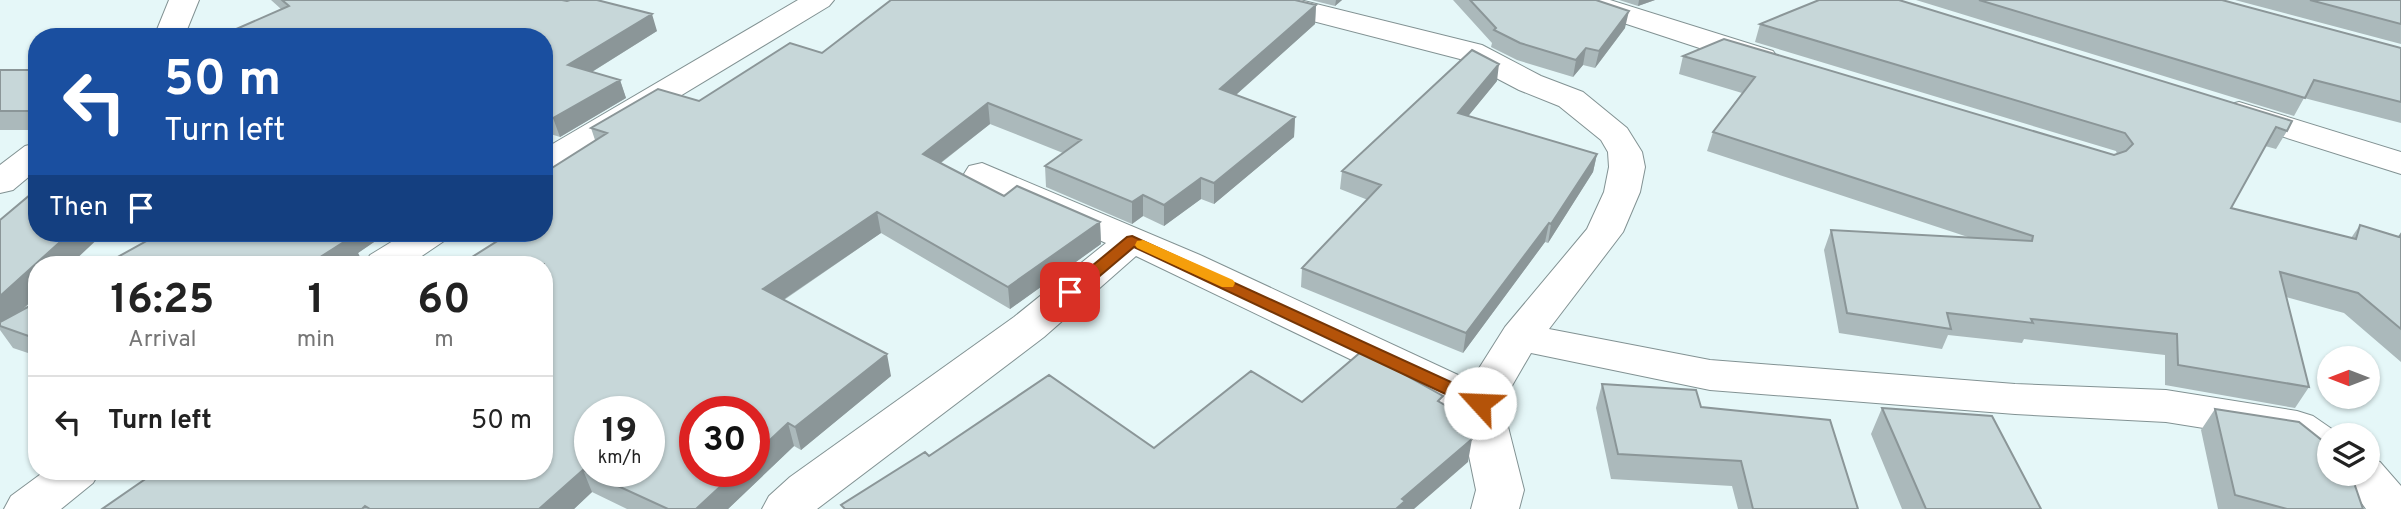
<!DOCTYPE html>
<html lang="en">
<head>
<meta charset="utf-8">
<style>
	:root { --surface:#fff; --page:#f2f2f2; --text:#222; --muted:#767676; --line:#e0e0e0 }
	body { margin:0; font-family:Overpass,sans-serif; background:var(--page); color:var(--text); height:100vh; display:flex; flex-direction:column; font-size:26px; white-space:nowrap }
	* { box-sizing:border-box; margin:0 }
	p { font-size:23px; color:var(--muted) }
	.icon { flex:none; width:38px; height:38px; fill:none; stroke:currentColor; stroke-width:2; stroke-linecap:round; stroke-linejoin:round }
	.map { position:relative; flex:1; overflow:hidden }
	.side { position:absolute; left:28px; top:256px; width:525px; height:224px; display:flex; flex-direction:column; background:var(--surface); border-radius:28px; box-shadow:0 2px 5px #0004 }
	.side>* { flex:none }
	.banner { position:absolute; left:28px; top:28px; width:525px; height:214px; border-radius:28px; box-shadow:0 2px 5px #0004; background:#1a4fa0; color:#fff; overflow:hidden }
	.needle { width:46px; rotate:270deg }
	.buttons { position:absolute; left:2317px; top:346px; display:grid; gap:14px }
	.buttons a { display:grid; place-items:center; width:63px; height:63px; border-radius:50%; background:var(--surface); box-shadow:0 2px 5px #0004; font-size:35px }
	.speed { position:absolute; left:574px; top:396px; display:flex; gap:14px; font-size:35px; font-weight:700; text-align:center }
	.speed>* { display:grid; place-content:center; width:91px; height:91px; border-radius:50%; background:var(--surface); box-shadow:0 2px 5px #0004; line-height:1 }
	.speed small { font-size:18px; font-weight:400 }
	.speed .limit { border:10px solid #d22; background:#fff; color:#111 }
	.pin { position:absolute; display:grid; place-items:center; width:60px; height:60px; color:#fff; margin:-30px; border-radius:14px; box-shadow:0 4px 10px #0006 }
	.me { position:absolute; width:77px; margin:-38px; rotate:295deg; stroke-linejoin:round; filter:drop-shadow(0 0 5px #0008) }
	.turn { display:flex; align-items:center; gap:24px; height:147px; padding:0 21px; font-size:32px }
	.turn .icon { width:91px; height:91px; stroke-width:2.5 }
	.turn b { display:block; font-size:49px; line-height:60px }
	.then { display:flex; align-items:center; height:66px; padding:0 21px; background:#0003; gap:14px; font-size:26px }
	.eta { display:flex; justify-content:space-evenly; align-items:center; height:119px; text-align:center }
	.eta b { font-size:42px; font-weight:700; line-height:49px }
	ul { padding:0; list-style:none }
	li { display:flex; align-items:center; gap:21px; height:91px; padding:0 21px; border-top:2px solid var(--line) }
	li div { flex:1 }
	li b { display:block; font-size:26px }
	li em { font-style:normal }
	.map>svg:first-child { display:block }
</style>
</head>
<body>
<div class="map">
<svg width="2401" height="509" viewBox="0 0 2401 509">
	<rect width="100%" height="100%" fill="#e5f7f8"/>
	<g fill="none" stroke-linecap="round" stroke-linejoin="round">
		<g stroke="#829293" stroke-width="2">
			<path id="minor" d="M 169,0 L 199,0 L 184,37 L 154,37 Z
				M 798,0 L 834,0 L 829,6 L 556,171 L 544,174 L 544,149 Z
				M 1250,0 L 1300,0 L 1482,45 L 1541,76 L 1583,92 L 1627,128 L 1642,152 L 1645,167 L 1640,192 L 1623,232 L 1549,329 L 1710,360 L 2015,384 L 2166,390 L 2297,411 L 2313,416 L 2342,436 L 2329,436 L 2329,467 L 2313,462 L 2285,441 L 2166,422 L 2015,414 L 1710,390 L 1531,353 L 1502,403 L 1524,490 L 1519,509 L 1471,509 L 1476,490 L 1460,412 L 1136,256 L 1044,337 L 817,509 L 762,509 L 769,496 L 790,477 L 1014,317 L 1106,243 L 969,182 L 964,174 L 969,166 L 982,163 L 1200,255 L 1471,381 L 1505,327 L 1587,229 L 1604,192 L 1609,167 L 1608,152 L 1601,140 L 1559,106 L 1519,90 L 1460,59 L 1255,6 Z
				M 1567,0 L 1610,0 L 1773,51 L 1778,58 L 1773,65 L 1762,67 L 1751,65 L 1572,6 Z
				M 2239,102 L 2401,152 L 2401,174 L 2227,119 L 2222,112 L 2227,105 Z
				M 37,143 L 37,170 L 13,190 L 0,193 L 0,165 L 25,146 Z
				M 406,233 L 450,233 L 444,241 L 410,264 L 365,264 L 370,255 Z
				M 2368,458 L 2380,462 L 2401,486 L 2401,509 L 2366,509 L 2341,474 L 2368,474 Z
				M 45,471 L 100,471 L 93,483 L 61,509 L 4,509 L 11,496 Z"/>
		</g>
		<use href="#minor" fill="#fff" fill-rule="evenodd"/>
	</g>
	<path fill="#abb9bb" d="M 271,0 L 562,0 L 657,31 L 592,72 L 620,80 L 626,98 L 560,137 L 544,132 L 544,37 L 281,9 Z
		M 1311,0 L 1342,0 L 1335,6 Z
		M 1453,0 L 1596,0 L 1625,28 L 1595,68 L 1583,65 L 1573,77 L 1517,60 L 1491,47 L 1492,43 Z
		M 1619,0 L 1655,0 L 1638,6 Z
		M 1819,0 L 2287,131 L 2276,149 L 2265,146 L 2231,208 L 2351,238 L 2360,225 L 2399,237 L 2401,234 L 2401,362 L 2344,313 L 2286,297 L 2309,387 L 2295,408 L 2165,385 L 2165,355 L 2024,339 L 2022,343 L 1948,335 L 1942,349 L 1839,333 L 1824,250 L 1831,230 L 1971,238 L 1707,151 L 1713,132 L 1742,93 L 1679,74 L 1683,56 L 2114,155 L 2117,154 L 2116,151 L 1755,42 L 1760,24 Z
		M 1916,0 L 2222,0 L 2401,48 L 2401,123 L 2304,98 L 2294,116 Z
		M 2235,0 L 2401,0 L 2401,44 Z
		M 1316,5 L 1315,24 L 1236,95 L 1295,117 L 1294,137 L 1214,204 L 1201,199 L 1164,226 L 1143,216 L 1132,224 L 1046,187 L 1045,166 L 1063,153 L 990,124 L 941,163 L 1004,196 L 1100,222 L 1101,244 L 1010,309 L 881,233 L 784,300 L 891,376 L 801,450 L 794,446 L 728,509 L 627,509 L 592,492 L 574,509 L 102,509 L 145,479 L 134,476 L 130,471 L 544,471 L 505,236 L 495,233 L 544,233 L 595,140 L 591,128 L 699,101 L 822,53 Z
		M 0,70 L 37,70 L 37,130 L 0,130 Z
		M 1497,81 L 1468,116 L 1597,154 L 1593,172 L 1548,243 L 1545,242 L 1463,353 L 1301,287 L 1302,268 L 1368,200 L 1340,189 L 1342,171 Z
		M 0,220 L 21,311 L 37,302 L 37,356 L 13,348 L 0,330 Z
		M 377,240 L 358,253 L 362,261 L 356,264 L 105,264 Z
		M 1602,384 L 1701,407 L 1858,509 L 1738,509 L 1732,486 L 1611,479 L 1596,408 Z
		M 1882,408 L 2041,509 L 1902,509 L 1871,434 Z
		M 2215,409 L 2363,509 L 2218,509 L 2201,430 Z"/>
	<path fill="#8b9698" d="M 1336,0 L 1342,0 L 1335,6 Z
		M 1639,0 L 1655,0 L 1638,6 Z
		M 1316,5 L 1315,24 L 1220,109 L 1220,89 Z
		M 1629,11 L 1625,28 L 1595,68 L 1599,51 Z
		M 652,14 L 657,31 L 574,83 L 568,65 Z
		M 1586,48 L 1583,65 L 1573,77 L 1576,60 Z
		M 1499,64 L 1497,81 L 1456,131 L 1458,113 Z
		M 620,80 L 626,98 L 560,137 L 553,118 Z
		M 988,103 L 990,124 L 926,174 L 923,154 Z
		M 1295,117 L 1294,137 L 1214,204 L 1214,183 Z
		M 1597,154 L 1593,172 L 1548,243 L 1551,224 Z
		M 1201,178 L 1201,199 L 1164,226 L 1164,205 Z
		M 1143,195 L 1143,216 L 1132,224 L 1132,202 Z
		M 877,212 L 881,233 L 768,310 L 763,289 Z
		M 1100,222 L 1101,244 L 1010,309 L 1008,287 Z
		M 1549,223 L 1545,242 L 1463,353 L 1466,333 Z
		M 70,233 L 104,233 L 71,264 L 37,264 L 37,296 L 4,327 L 0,326 L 0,296 Z
		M 343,233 L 373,233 L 377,240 L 358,253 L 362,261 L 356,264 L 311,264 Z
		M 300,259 L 303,264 L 292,264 Z
		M 887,354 L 891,376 L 801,450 L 795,427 Z
		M 788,423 L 794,446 L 728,509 L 696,509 L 737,471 L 754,471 L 754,455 Z
		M 1472,439 L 1468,462 L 1414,509 L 1396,509 L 1402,499 Z
		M 583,470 L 592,492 L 574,509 L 539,509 Z"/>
	<path fill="#c7d7d9" stroke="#8b9698" stroke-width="2" fill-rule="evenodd" d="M 282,0 L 562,0 L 567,1 L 570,0 L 597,0 L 652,14 L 568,65 L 620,80 L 553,118 L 544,115 L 544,37 L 218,37 L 289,6 Z
		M 891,0 L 1295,0 L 1316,5 L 1220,89 L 1295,117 L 1214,183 L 1201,178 L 1164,205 L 1143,195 L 1132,202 L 1045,166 L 1081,140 L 988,103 L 923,154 L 1004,196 L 1017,186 L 1100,222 L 1008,287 L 877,212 L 763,289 L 887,354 L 795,427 L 788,423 L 754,455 L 754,411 L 695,411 L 695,471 L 737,471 L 696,509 L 668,509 L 583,470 L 539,509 L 370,509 L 365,506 L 362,509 L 102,509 L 157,471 L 544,471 L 544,264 L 461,264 L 510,233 L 544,233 L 544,173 L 607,133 L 591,128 L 658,89 L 699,101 L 790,43 L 822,53 ZM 590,411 L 649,411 L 649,471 L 590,471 Z
		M 1470,0 L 1596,0 L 1629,11 L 1599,51 L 1586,48 L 1576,60 L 1520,43 L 1494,30 L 1496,28 Z
		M 1819,0 L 1899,0 L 2292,121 L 2287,131 L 2276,127 L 2231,208 L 2356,239 L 2360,225 L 2399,237 L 2401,234 L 2401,329 L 2358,293 L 2280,272 L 2309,387 L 2178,365 L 2177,334 L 2031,319 L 2033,323 L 1947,313 L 1951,329 L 1847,313 L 1831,230 L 2032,241 L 2033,236 L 1713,132 L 1755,77 L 1683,56 L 1724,39 L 2114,155 L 2126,151 L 2133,144 L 2125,133 L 1760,24 Z
		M 1979,0 L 2222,0 L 2401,48 L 2401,102 L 2314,80 L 2305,98 Z
		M 2310,0 L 2401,0 L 2401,24 Z
		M 1472,50 L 1499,64 L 1458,113 L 1597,154 L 1551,224 L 1549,223 L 1466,333 L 1302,268 L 1381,185 L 1342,171 Z
		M 0,70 L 37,70 L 37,111 L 0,111 Z
		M 37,189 L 37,233 L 70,233 L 0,296 L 0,220 Z
		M 161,233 L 343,233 L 340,234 L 350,238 L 311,263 L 300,259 L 292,264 L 105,264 Z
		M 37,302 L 37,339 L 0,326 L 0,322 Z
		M 1362,351 L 1443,396 L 1438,401 L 1467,418 L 1472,439 L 1402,499 L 1405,501 L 1396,509 L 845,509 L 841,505 L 925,452 L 929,456 L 1049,375 L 1154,448 L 1251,371 L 1302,402 Z
		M 1602,384 L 1696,390 L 1701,407 L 1830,420 L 1858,509 L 1753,509 L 1741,461 L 1618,454 Z
		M 1882,408 L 1992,416 L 2041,509 L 1926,509 Z
		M 2215,409 L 2299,422 L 2323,441 L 2329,443 L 2329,474 L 2351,474 L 2363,509 L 2287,509 L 2235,495 Z"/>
	<path fill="#b45309" stroke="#753606" stroke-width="2" d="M 1132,236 L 1486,398 L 1489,403 L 1486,407 L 1473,407 L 1134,247 L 1076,296 L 1064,296 L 1062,292 L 1064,289 L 1127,237 Z"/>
	<path fill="#f59e0b" d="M 1143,240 L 1233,280 L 1235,283 L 1233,287 L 1222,287 L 1137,248 L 1135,245 L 1137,241 Z"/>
</svg>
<div class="buttons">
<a><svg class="needle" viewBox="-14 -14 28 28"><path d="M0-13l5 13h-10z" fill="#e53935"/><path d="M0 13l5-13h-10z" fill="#767676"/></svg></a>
<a><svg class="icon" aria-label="layers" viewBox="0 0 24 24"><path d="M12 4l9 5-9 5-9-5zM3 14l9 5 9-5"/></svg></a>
</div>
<div class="speed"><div>19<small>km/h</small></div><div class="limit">30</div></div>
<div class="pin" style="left:1070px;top:292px;background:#d93025"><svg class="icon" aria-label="arrive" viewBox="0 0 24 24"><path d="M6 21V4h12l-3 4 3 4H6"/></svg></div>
<svg class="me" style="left:1480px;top:403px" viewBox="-20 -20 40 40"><circle r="19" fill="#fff"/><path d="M0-13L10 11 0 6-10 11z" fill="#b45309"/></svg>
<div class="banner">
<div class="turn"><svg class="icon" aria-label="left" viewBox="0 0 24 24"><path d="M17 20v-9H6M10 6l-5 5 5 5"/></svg><div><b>50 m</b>Turn left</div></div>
<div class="then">Then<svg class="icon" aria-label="arrive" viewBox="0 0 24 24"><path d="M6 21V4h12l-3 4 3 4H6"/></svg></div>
</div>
<section class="side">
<div class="eta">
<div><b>16:25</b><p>Arrival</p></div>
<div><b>1</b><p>min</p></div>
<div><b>60</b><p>m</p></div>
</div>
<ul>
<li><svg class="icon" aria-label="left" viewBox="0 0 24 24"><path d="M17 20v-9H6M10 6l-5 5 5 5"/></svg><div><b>Turn left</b></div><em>50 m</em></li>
</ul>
</section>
</div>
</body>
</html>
